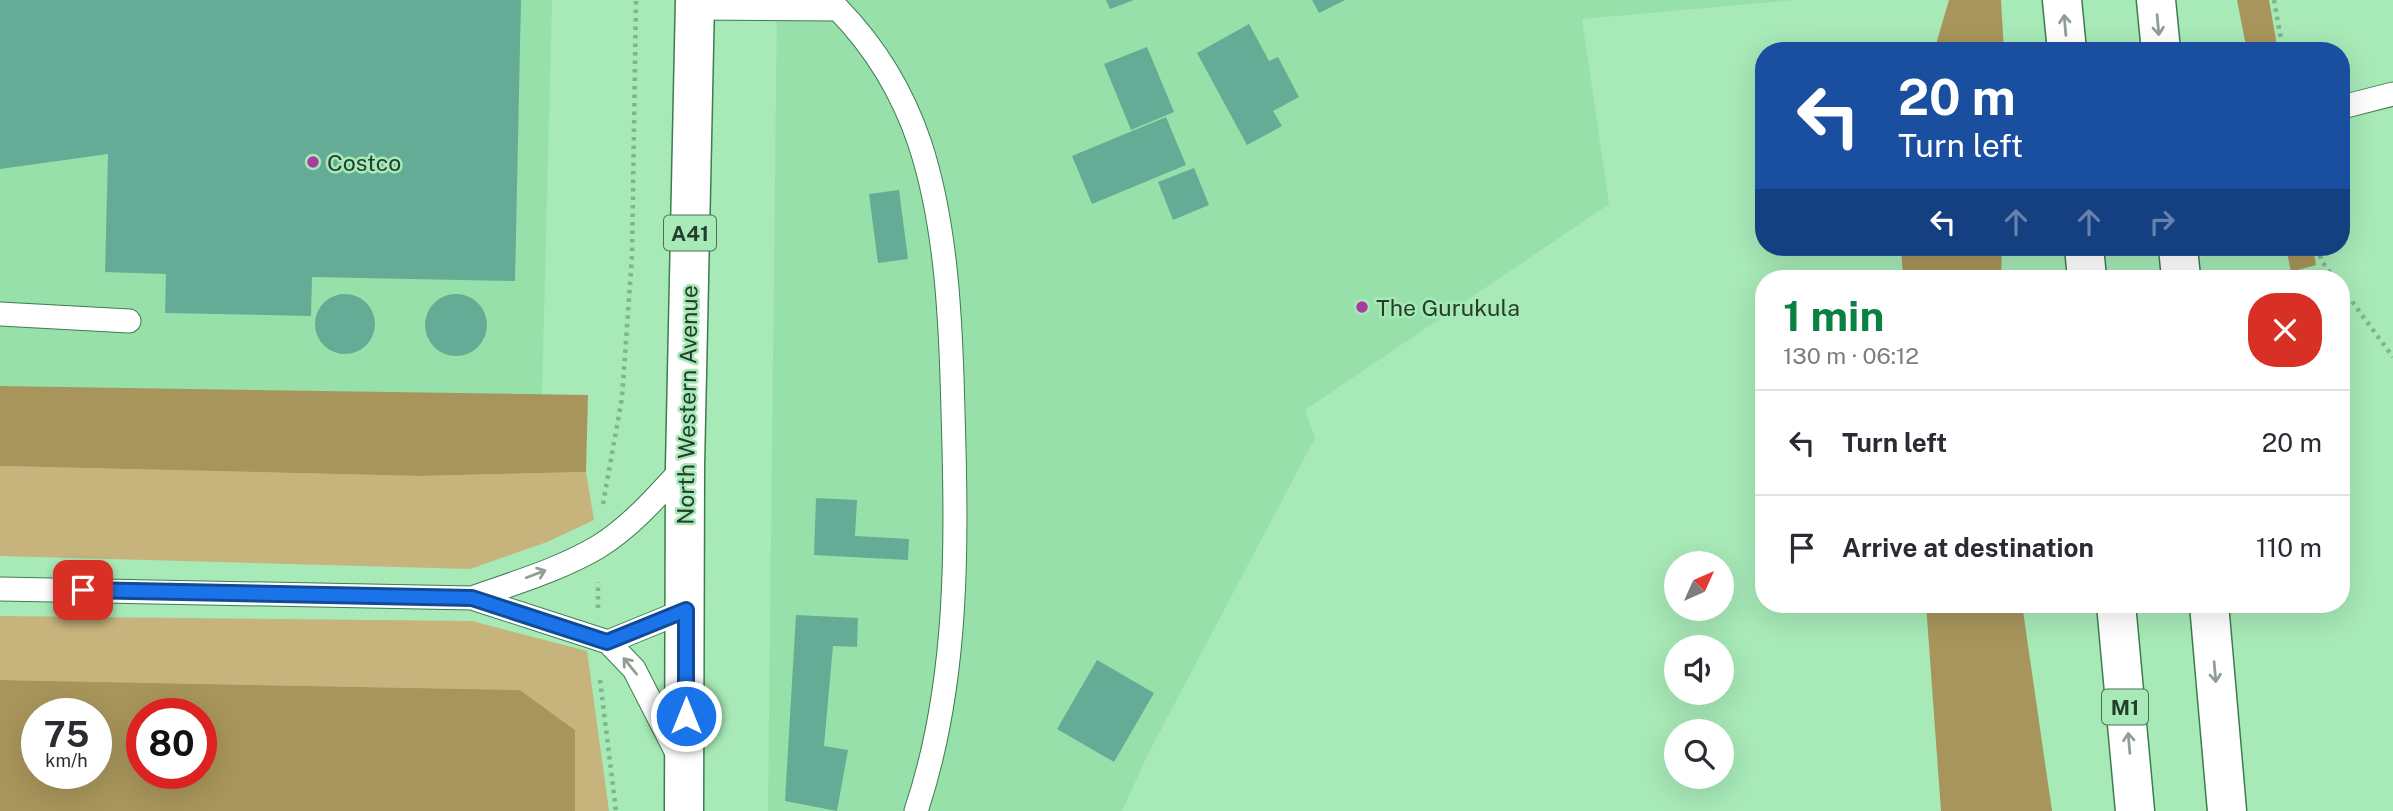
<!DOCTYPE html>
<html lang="en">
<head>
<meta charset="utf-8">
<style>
	:root { --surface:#fff; --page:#f7f7f7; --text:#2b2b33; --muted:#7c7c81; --line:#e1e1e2; --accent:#0b8043 }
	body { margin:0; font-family:"Public Sans",sans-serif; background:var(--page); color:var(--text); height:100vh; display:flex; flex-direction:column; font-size:26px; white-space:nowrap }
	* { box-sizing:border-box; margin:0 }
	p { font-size:23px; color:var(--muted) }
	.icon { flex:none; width:38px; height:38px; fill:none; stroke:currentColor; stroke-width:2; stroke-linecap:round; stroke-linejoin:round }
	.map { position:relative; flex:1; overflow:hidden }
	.side { position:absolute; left:1755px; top:270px; width:595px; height:343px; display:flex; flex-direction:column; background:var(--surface); border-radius:28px; box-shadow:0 7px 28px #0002 }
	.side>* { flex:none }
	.hud { position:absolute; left:1755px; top:42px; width:595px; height:214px; border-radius:28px; box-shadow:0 7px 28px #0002; background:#1a4fa0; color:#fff; overflow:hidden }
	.needle { width:46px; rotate:45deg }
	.controls { position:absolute; left:1664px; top:551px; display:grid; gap:14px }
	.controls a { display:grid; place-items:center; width:70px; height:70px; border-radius:50%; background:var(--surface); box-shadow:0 7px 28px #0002; font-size:35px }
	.speed { position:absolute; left:21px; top:698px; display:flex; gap:14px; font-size:35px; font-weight:700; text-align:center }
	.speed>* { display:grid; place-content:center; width:91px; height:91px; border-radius:50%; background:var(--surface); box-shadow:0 7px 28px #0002; line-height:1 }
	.speed small { font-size:18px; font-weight:400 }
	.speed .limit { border:10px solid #d22; background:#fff; color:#111 }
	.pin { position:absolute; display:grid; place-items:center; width:60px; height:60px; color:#fff; margin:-30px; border-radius:14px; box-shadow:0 4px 10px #0006 }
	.me { position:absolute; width:77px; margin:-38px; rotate:0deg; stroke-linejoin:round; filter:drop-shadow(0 0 5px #0008) }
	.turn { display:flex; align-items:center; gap:24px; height:147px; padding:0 28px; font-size:32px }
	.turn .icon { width:91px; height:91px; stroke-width:2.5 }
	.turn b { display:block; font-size:49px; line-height:60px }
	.lanes { display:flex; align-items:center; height:66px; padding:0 28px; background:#0003; justify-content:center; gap:35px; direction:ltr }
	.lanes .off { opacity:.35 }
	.round { display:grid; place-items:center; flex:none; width:74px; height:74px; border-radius:28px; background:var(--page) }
	.overview { display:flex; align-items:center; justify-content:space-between; height:119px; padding:0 28px }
	h1 { font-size:42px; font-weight:700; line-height:52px; color:var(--accent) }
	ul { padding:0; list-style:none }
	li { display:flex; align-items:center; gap:21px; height:105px; padding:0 28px; border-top:2px solid var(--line) }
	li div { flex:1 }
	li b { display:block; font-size:26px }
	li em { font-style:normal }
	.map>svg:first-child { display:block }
</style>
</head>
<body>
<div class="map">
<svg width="2393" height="811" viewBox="0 0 2393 811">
	<rect width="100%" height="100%" fill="#a7e9b7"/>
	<path fill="#97e0a9" d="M 0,0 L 552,0 L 542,395 L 0,386 Z
		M 777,0 L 1795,0 L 1582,19 L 1609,204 L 1305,410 L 1315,438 L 1148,754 L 1122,811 L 768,811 Z"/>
	<path fill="#c7b47c" d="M 0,466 L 418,476 L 586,472 L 594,520 L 547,542 L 470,569 L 0,556 Z
		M 0,616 L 472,621 L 587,651 L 609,811 L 575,811 L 575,730 L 520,690 L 0,680 Z"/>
	<path fill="#a8955b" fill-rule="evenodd" d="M 1949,0 L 2001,0 L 2004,51 L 1934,51 Z
		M 2237,0 L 2269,0 L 2278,51 L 2247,51 Z
		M 1901,247 L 2002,247 L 2001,278 L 1903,278 Z
		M 2286,247 L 2313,247 L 2316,265 L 2291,272 Z
		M 0,386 L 588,395 L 586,472 L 419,476 L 0,466 Z
		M 1926,604 L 2022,604 L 2052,811 L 1941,811 Z
		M 0,680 L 520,690 L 575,730 L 575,811 L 0,811 ZM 96,714 L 96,774 L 37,774 L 37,714 ZM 201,714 L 201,774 L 142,774 L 142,714 Z"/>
	<path fill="#64ac95" d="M 0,0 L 521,0 L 515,281 L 312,277 L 311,316 L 165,313 L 166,274 L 105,272 L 108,154 L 0,169 Z
		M 1106,0 L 1134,0 L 1110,9 Z
		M 1312,0 L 1345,0 L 1319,13 Z
		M 1249,24 L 1269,61 L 1278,57 L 1299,97 L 1273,111 L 1282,126 L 1247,145 L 1197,53 Z
		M 1147,47 L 1174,112 L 1131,130 L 1104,64 Z
		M 1166,117 L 1186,165 L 1092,204 L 1072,156 Z
		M 1194,168 L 1209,205 L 1173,220 L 1158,182 Z
		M 899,190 L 908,259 L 878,263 L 869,194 Z
		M425 325a31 31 0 1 1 62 0a31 31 0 1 1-62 0Z
		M315 324a30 30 0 1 1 60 0a30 30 0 1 1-60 0Z
		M 816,498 L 857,500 L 855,536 L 909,539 L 908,560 L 814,555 Z
		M 796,615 L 858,618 L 857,647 L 833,646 L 824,746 L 848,750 L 837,811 L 785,801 Z
		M 1097,660 L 1154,693 L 1114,762 L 1057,729 Z"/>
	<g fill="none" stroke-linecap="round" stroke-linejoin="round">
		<g stroke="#3d7c4f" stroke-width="25">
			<path id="lane" d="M 694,8 L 838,9 C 875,47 903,93 920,144 C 947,226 951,325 953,412 C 957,545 959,683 916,811
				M 2342,107 L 2393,94
				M 0,314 L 129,321
				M 0,589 L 472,598 L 608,642 L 686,610
				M 472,598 C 514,583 559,570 598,547 C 632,526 658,495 685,466
				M 608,642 L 634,669 L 679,757"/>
		</g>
		<g stroke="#3d7c4f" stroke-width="41">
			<path id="highway" d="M 2062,0 L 2067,51
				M 2156,0 L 2161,51
				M 2084,247 L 2087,278
				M 2178,247 L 2181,278
				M 2116,604 L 2135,811
				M 2209,604 L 2227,811
				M 684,811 L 685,466 L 695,0"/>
		</g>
		<path stroke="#7fb58c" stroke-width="4.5" stroke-dasharray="3.5 5" stroke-linecap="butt" d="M 2274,0 L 2283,51
			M 2318,247 L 2321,260 L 2334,278
			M 2342,288 L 2393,357
			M 603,504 L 622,398 L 632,256 L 636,0
			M 598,608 L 598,582
			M 600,680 L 616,811"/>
		<use href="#lane" stroke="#fff" stroke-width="23"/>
		<use href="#highway" stroke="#fff" stroke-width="38"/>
	</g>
	<defs><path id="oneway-shaft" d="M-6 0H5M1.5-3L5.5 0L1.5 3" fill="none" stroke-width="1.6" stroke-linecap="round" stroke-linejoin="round" transform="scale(1.75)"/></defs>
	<g stroke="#919e94">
		<use href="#oneway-shaft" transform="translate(2065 25) rotate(-95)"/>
		<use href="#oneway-shaft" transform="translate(2158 25) rotate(85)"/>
		<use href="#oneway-shaft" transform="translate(536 574) rotate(-21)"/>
		<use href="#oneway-shaft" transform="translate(630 666) rotate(-129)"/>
		<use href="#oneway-shaft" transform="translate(2215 672) rotate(85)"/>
		<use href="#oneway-shaft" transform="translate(2129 743) rotate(-95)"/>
	</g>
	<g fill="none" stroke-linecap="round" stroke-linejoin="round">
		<g stroke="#114b97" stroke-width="18">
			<path id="route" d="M 83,590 L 472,598 L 607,642 L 686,610 L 686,716"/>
		</g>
		<use href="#route" stroke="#1a73e8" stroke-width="12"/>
	</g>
	<g fill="#a73d9e" stroke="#a7e9b7" stroke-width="2.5">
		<circle cx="313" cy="162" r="7"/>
		<circle cx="1362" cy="307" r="7"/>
	</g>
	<g text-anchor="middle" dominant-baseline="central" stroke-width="5" stroke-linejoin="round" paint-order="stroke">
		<g fill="#a7e9b7" stroke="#4b7154" stroke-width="2">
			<rect x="664" y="215.5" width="52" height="35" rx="5"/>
			<rect x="2102" y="689.5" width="46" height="35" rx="5"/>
		</g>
		<g font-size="21" font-weight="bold" fill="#233e2a">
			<text x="690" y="233">A41</text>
			<text x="2125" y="707">M1</text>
		</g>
		<g font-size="23" fill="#233e2a" stroke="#a7e9b7" text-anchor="start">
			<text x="327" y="162">Costco</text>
			<text x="1376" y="307">The Gurukula</text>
		</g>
		<g font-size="23" fill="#233e2a" stroke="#a7e9b7">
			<text transform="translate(687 405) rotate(-89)">North Western Avenue</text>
		</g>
	</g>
</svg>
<div class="controls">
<a><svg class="needle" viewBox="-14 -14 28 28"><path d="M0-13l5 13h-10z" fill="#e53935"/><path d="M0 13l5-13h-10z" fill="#7c7c81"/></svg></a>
<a><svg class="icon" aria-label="sound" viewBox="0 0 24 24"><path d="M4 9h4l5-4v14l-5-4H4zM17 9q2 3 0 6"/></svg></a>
<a><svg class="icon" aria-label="search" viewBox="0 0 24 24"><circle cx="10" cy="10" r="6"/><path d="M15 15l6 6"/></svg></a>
</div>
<div class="speed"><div>75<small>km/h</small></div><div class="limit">80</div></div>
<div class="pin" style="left:83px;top:590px;background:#d93025"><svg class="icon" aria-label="arrive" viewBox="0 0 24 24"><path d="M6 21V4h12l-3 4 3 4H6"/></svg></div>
<svg class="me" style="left:686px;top:716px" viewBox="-20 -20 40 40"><circle r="17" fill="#1a73e8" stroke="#fff" stroke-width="3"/><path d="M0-11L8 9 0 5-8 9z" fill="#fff"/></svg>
<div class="hud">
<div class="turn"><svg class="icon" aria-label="left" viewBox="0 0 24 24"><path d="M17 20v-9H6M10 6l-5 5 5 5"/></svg><div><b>20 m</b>Turn left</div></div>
<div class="lanes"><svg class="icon" aria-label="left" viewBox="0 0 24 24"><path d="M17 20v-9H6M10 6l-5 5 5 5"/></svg><svg class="icon off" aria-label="ahead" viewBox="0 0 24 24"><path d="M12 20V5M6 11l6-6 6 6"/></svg><svg class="icon off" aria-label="ahead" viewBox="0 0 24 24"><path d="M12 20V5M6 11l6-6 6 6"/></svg><svg class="icon off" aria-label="right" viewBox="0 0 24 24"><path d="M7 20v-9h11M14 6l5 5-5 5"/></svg></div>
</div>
<section class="side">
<div class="overview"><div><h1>1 min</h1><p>130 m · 06:12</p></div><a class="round" style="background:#d93025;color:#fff"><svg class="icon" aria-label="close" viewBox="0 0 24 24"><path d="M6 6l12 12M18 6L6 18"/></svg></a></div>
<ul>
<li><svg class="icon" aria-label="left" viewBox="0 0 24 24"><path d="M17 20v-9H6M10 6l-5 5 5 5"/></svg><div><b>Turn left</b></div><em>20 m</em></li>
<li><svg class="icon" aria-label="arrive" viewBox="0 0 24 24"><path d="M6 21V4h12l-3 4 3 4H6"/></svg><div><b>Arrive at destination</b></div><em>110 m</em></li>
</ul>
</section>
</div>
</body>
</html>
